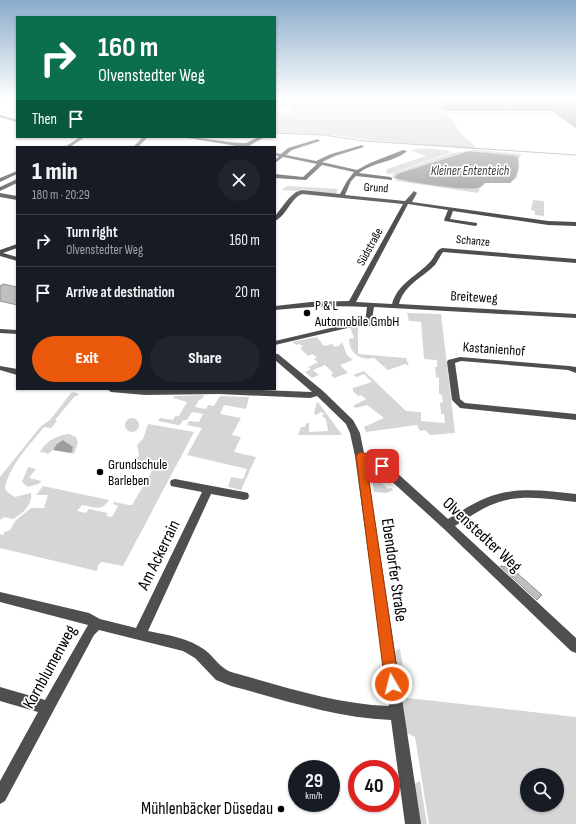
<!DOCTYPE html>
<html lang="en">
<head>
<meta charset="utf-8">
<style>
	:root { --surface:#171b24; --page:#20242c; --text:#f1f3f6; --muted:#9ea1a6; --line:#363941; --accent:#ea580c }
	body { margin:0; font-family:"Sofia Sans Condensed",sans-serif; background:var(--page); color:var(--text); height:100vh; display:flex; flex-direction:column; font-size:15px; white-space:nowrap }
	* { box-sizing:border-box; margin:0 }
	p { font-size:13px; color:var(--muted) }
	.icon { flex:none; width:22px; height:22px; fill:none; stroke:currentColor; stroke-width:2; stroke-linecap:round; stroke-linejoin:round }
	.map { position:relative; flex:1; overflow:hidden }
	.side { position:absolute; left:16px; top:146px; width:260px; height:244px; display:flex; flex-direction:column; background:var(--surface); border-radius:0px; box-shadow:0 1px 3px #0004 }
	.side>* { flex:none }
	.banner { position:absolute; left:16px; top:16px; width:260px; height:122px; border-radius:0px; box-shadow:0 1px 3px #0004; background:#0b6e4f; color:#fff; overflow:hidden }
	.buttons { position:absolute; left:520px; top:768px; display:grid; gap:8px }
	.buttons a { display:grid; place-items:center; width:44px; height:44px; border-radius:50%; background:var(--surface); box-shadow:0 1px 3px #0004; font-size:20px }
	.speed { position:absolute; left:288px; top:760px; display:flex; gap:8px; font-size:20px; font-weight:700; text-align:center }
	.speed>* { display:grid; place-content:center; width:52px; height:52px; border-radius:50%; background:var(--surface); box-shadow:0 1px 3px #0004; line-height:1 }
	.speed small { font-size:10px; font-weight:400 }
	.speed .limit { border:6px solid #d22; background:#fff; color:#111 }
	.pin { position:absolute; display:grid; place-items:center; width:34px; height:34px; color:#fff; margin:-17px; border-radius:8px; box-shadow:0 2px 6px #0006 }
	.me { position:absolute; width:44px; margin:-22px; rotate:352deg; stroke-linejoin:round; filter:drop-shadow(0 0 3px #0008) }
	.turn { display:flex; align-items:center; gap:14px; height:84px; padding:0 16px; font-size:18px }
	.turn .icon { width:52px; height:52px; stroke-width:2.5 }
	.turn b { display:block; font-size:28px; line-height:34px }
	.then { display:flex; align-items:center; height:38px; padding:0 16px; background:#0003; gap:8px; font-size:15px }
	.round { display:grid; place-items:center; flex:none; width:42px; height:42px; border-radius:21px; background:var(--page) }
	.head { display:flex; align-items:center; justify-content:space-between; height:68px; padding:0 16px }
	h1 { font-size:24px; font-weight:800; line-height:30px }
	.button { display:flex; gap:8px; margin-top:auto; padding:8px 16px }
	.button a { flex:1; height:46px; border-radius:24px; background:var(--accent); color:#fff; font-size:16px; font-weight:800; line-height:46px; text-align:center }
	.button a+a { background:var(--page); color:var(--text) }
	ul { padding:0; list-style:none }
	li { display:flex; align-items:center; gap:12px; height:52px; padding:0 16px; border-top:1px solid var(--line) }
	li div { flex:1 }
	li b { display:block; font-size:15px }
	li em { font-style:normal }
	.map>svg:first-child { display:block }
</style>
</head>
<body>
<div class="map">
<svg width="576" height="824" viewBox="0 0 576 824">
	<rect width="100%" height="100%" fill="#fff"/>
	<path fill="#d6d6d6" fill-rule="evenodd" d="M 275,99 L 537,99 L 553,103 L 576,128 L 552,111 L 444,111 L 438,112 L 549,113 L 551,115 L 446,113 L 464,137 L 476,147 L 474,149 L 369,140 L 332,135 L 275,132 L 275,113 L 290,113 L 290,107 L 275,111 Z
		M 419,148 L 445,150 L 452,152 L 390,174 L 386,173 L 387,169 L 426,156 L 413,151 L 408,152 Z
		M 477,150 L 521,154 L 519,160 L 517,178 L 510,183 L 485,183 L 480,188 L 478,193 L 397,181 L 392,177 L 394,173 L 452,153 ZM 469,151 L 483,152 L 436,185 L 395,179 L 396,175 L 400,173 Z
		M 288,186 L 338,189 L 336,194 L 301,189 L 300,191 L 281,190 Z
		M 533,200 L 544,201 L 544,216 L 535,215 L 535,211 L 531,210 Z
		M 407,313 L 441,314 L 455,433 L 430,435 L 425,430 L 420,431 L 417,425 L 366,432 L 364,427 L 384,418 L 367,405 L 356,408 L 353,406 L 366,399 L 361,395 L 358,396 L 353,391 L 353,388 L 372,382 L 364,374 L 357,377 L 353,375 L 364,371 L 406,411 L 421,412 L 421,421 L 445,423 L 444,414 L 441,414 L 440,403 L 443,402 L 442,395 L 439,394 L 439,378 L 436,377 L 435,367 L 437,367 L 437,360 L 424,359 L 421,322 L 409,321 Z
		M 358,326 L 358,354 L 406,358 L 409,366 L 405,364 L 388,370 L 374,358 C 360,361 349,353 349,339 L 354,338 L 350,327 Z
		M 317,337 L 324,346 L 332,344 L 335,347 L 340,345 L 342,342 L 347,355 L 353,360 L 340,365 L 348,373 L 334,378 L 331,375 L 333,373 L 325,365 L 313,370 L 319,375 L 312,378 L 305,372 L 311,369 L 308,367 L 318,362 L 314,359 L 317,357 L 312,354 L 308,356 L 300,348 L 303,346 L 299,344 L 296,345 L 292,342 Z
		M 74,392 L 79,394 L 77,396 L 75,396 L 55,420 L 57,421 L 51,428 L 44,427 C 29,446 10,464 5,488 L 7,492 L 15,497 L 31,493 C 33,505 22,514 13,519 L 4,517 L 0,520 L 0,477 L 41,426 L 50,420 L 71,393 Z
		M 204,395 L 202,399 L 199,400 L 195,407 L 206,409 L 208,405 L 214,406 L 220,396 L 249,397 L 246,409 L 224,405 L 220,414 L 241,418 L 232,435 L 241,437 L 234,452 L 256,457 L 241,490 L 228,487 L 231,477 L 243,479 L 247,469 L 187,455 L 202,428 L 187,425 L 189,421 L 199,422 L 203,414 L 192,412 L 187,420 L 183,420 L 180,425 L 178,425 L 158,421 L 160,418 L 173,420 L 175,416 L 179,416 L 187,402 L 173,398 L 174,396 Z
		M 317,402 L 318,402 L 342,435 L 298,435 L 301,427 L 305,427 L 306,423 L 309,423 L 309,432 L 328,431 L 326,419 L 322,416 L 324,414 L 321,412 L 316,415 L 314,413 Z
		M125 425a7 7 0 1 1 14 0a7 7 0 1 1-14 0Z
		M 148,424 L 194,432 L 123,566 L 102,562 L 98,565 L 97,571 L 0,548 L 0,534 L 4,535 L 4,532 L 10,530 L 15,521 L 31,508 L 44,508 L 48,495 L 36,495 L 43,486 L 109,500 C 101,512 95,507 82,505 L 77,511 L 86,513 L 89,509 L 108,513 L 106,516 L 112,517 L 118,506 L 113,504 L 114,502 L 129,505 L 132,505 L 152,471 L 139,469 L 135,465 L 139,454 L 137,445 L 143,439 Z
		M 69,434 L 76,437 L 78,443 L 74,454 L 70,453 L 73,449 L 65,441 L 56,447 L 47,455 L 47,453 L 40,452 C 46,441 57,435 69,434 Z
		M 28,467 L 36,469 L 29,478 L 42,481 L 38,484 L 28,487 L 22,482 Z
		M 371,469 L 378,471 L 381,479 L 379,480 L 388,489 L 391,488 L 393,490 L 387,493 L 374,492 Z
		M 398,649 L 400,649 L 408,698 L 576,717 L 576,824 L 429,824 L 415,737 L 405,732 L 393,654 ZM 527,775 L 557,775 L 557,805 L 527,805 Z
		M 420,781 L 427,824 L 421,824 L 413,785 Z"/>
	<path fill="#9d9d9d" d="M 430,99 L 576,99 L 576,128 L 552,111 L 444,111 L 444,109 L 434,106 L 436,105 L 434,103 L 439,102 Z
		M 469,151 L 517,156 C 521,167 518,175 510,183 L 485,183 C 483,185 481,187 478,188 C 469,191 404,182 395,178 L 396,175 L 400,173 Z
		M 63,440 L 73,447 L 72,452 L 70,453 L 53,450 L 57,444 Z"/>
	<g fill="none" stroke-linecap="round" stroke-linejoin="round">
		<path stroke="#9d9d9d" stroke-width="1" d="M 11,99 L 17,99
			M 275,133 L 324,135 L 364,141 L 576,155"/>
	</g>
	<path fill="#bfbfbf" stroke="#939393" d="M 3,284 L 17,287 L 17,305 L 0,301 L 0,286 Z
		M 500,566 L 510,567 L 542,595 L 537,600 Z"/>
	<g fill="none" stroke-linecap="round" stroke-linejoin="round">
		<path fill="#4f4f4f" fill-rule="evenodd" d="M 0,115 L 17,120 L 17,122 L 0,117 Z
			M 80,137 L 85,137 L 70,147 L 65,147 Z
			M 143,137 L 148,137 L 138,147 L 133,147 Z
			M 182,137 C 202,137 222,142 243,143 C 250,144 255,135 263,138 L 247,147 L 243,147 Z
			M 318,139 L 320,141 L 292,150 L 286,155 L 316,161 L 331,154 L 362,145 L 364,147 L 335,156 L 322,162 L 357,170 L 370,163 L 403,150 L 407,151 C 395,162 373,162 359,173 L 390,177 L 392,178 L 392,180 L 356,176 L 351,181 L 345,195 L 405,201 L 414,191 L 417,193 L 412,202 L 548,221 L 576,222 L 576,226 L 548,225 L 453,211 L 450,219 L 477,223 L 477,225 L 475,226 L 445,221 L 444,220 L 448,210 L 408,204 L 356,302 L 392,304 C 398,283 417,276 430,262 C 435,257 435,251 442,248 L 576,259 L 576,263 L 443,252 C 440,256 438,261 435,265 C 422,278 404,285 399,304 L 576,314 L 576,318 L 374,307 L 371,326 L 356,326 L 275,345 L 275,341 L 356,322 L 365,322 L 367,307 C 336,305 306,307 275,310 L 275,306 L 311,302 L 349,301 L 403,204 L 302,194 C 290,199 287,215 275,221 L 275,216 L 289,198 L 296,192 L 302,190 L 340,194 L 347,181 L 354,172 L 322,165 L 306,180 L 275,178 L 275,174 L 303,177 L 317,164 L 283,157 L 275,163 L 275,160 L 279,156 L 275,155 L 275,153 L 281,154 L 288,148 Z
			M 17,171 L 17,174 L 0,182 L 0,178 Z
			M 17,179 L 17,183 L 0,191 L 0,187 Z
			M 0,193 L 17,196 L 17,200 L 0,197 Z
			M 17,244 L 17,248 L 3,253 L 17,257 L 17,261 L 0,256 L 0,250 Z
			M 0,329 L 17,330 L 17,334 L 0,333 Z
			M 275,354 L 278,354 L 323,391 L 353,420 L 360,433 L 364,453 L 373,456 L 386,463 L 448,519 C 460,512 473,503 486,498 C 515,486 546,491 576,494 L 576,502 C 551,499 523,494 499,502 C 483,507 469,517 455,526 L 576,638 L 576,653 L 571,651 L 443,528 L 378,469 L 366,461 L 421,824 L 405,824 L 391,720 C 336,718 284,700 231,686 L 216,680 L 195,658 L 183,651 L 99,630 L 94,635 L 5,801 L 0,804 L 0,781 L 38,712 L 0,701 L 0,687 L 45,700 L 88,625 L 0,602 L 0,592 L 89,613 L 100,619 L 136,628 L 202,492 L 171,486 L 170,483 L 171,480 L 175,479 L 244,492 L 248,493 L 249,496 L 248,499 L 244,500 L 211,494 L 148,631 C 167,635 189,638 205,650 C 214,657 220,668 231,672 C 283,686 335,704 389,706 L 355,456 L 350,433 L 346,424 L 317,396 L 310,398 L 219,394 L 145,395 L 111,392 L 107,389 L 236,389 L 312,392 L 275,360 Z
			M 460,357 L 569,366 L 576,367 L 576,373 L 568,370 L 461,361 L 455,363 L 460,399 L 465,403 L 576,414 L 576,420 L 460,408 L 452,400 L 447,362 L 448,360 Z
			M 0,366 L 17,369 L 17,375 L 0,370 Z"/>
	</g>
	<linearGradient id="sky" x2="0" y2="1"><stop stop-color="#8aabca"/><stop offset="0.46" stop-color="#fff"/><stop offset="1" stop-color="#fff" stop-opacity="0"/></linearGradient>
	<rect width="576" height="214" fill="url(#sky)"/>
	<path fill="#ea580c" stroke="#983908" d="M 360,452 L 374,456 L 387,466 L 386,469 L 382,470 L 366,461 L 399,684 L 397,689 L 392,691 L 387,689 L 385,684 L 356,456 Z"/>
	<g fill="#000" stroke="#fff" stroke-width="1.5">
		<circle cx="307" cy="313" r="4"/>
		<circle cx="100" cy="472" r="4"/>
		<circle cx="281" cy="809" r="4"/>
	</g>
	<g text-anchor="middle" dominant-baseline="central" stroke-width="3.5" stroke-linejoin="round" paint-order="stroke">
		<g font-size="12" fill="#000" stroke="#fff">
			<text transform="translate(376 188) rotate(4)">Grund</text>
			<text transform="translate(473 241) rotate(5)">Schanze</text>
			<text transform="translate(370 247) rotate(-61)">Südstraße</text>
		</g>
		<g font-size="13" font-style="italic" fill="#3e3e3e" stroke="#fff">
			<text x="470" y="171">Kleiner Ententeich</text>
		</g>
		<g font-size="14" fill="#000" stroke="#fff">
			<text transform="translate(474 297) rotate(3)">Breiteweg</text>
			<text transform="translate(494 349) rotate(4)">Kastanienhof</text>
		</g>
		<g font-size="14" fill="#000" stroke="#fff" text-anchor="start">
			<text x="315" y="305">P &amp; L<tspan x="315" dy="16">Automobile GmbH</tspan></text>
			<text x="108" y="464">Grundschule<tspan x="108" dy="16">Barleben</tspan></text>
		</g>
		<g font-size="17" fill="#000" stroke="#fff">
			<text transform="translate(482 535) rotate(43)">Olvenstedter Weg</text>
			<text transform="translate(159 555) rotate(-64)">Am Ackerrain</text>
			<text transform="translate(394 570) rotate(82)">Ebendorfer Straße</text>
			<text transform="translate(50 667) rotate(-61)">Kornblumenweg</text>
		</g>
		<g font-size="17" fill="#000" stroke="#fff" text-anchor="end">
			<text x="273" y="809">Mühlenbäcker Düsedau</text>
		</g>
	</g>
</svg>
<div class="buttons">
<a><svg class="icon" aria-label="search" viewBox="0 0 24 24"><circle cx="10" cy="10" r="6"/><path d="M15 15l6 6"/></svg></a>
</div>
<div class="speed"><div>29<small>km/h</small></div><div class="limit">40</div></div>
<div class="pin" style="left:382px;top:466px;background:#d93025"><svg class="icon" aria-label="arrive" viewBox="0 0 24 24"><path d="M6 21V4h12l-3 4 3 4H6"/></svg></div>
<svg class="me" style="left:392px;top:684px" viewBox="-20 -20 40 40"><circle r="17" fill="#ea580c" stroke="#fff" stroke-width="3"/><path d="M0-11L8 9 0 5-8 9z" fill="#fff"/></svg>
<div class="banner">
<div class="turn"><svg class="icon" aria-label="right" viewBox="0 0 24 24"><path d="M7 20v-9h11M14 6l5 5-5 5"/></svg><div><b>160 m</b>Olvenstedter Weg</div></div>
<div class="then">Then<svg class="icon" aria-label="arrive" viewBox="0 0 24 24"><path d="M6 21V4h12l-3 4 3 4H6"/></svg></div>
</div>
<section class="side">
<div class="head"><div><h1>1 min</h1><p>180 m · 20:29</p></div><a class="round"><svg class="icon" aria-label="close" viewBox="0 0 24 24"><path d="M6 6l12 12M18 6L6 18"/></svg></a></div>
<ul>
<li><svg class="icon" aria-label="right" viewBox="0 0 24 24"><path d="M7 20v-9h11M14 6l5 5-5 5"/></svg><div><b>Turn right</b><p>Olvenstedter Weg</p></div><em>160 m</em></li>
<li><svg class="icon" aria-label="arrive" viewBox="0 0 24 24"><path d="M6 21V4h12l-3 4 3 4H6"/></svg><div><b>Arrive at destination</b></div><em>20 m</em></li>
</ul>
<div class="button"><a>Exit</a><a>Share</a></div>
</section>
</div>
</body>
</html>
